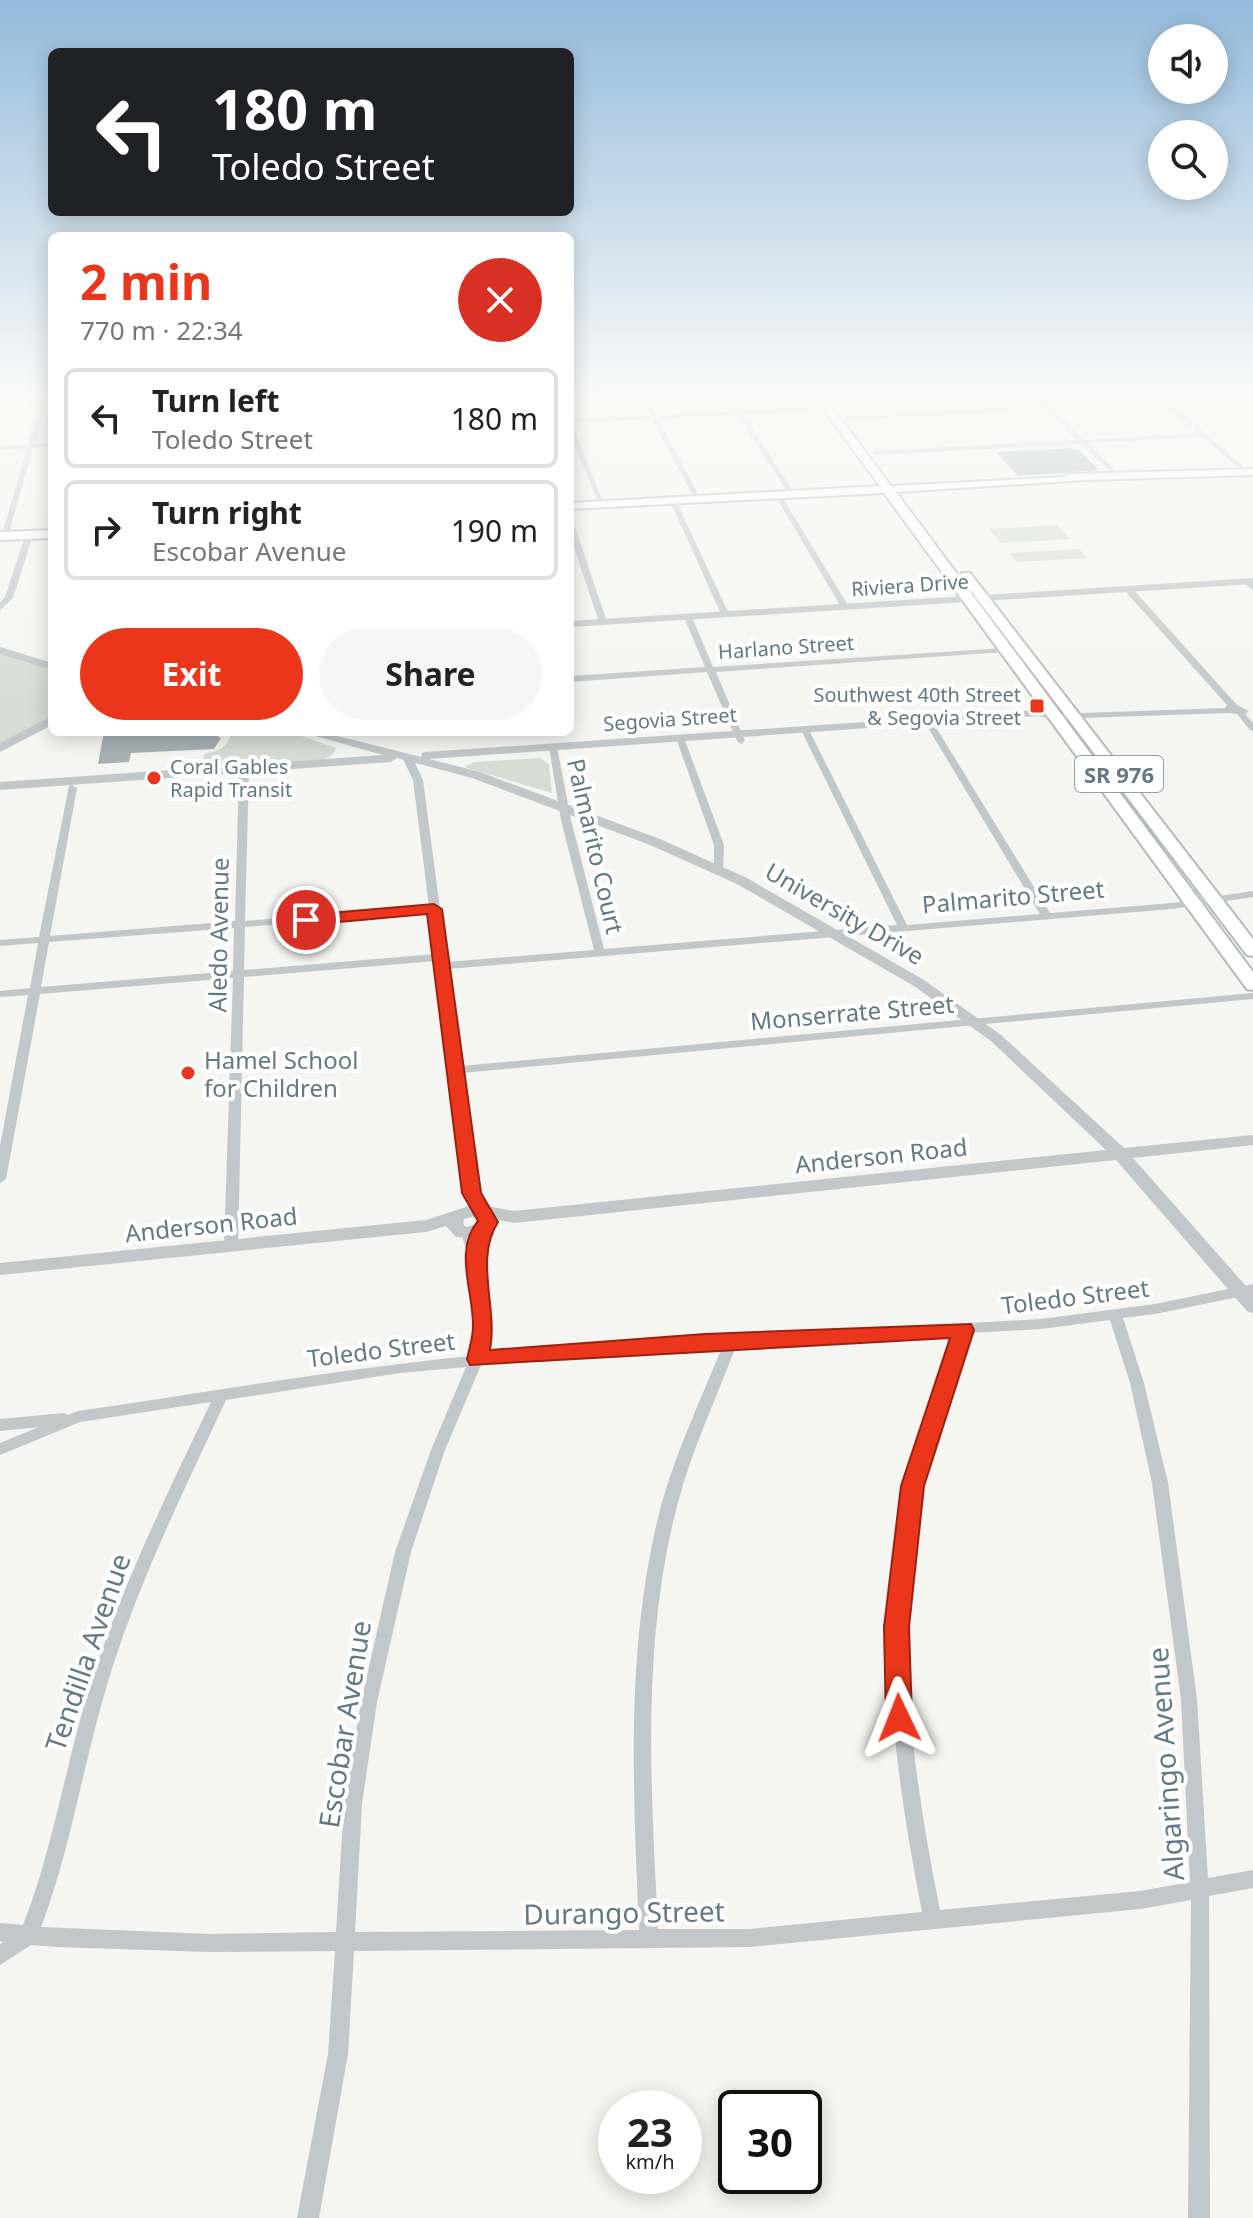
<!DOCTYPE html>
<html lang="en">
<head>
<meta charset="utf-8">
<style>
	:root { --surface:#fff; --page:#f6f6f6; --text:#222; --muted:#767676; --line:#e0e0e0; --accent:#eb361c }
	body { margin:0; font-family:"Noto Sans",sans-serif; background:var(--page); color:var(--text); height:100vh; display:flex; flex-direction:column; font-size:30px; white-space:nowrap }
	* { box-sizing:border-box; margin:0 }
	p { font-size:26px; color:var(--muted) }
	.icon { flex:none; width:44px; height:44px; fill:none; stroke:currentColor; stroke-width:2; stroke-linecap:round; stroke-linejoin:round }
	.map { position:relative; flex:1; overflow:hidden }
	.side { position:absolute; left:48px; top:232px; width:526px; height:504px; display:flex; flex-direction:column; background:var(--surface); border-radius:12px; box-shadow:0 4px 20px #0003 }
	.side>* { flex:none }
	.top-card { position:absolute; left:48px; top:48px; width:526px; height:168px; border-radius:12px; box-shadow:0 4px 20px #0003; background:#202124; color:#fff; overflow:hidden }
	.buttons { position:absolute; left:1148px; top:24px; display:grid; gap:16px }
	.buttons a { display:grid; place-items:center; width:80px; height:80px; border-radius:50%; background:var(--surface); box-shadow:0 4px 20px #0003; font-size:40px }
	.speed { position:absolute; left:598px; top:2090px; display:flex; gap:16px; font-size:40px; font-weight:700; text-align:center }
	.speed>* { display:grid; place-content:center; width:104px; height:104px; border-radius:50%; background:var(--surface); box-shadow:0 4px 20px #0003; line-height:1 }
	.speed small { font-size:20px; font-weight:400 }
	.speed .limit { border:4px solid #111; border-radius:12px; background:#fff; color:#111 }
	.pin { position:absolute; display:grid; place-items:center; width:68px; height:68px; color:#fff; margin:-34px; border:4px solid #fff; border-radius:50%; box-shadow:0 2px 8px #0007 }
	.me { position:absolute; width:88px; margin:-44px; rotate:358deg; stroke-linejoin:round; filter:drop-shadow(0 0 6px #0008) }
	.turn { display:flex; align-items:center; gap:28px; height:168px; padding:0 32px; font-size:36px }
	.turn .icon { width:104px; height:104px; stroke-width:2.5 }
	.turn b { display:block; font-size:56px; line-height:68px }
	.round { display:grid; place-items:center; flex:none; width:84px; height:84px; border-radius:42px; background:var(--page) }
	.summary { display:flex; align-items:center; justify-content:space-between; height:136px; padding:0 32px }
	h1 { font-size:48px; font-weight:700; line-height:60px; color:var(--accent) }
	.action { display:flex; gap:16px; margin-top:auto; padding:16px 32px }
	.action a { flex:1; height:92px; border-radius:48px; background:var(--accent); color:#fff; font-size:32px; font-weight:700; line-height:92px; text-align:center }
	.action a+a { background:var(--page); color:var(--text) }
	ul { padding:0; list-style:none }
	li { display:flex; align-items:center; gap:24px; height:100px; margin:0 16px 12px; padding:0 16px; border:4px solid var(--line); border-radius:12px }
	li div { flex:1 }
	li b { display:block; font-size:30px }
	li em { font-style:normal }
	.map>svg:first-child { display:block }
</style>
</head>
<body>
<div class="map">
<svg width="1253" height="2218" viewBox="0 0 1253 2218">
	<rect width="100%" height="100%" fill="#f5f5f1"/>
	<path fill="#d7ddd2" d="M 1056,525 L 1070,539 L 1001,543 L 989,529 Z
		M 1079,549 L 1087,558 L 1017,562 L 1009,553 Z
		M 0,652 L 52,669 L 52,717 L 0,743 Z
		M 231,732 L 290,732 L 336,748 L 332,755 L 320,761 L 203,769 L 204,754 C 218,751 229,748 231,732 Z
		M 540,758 L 549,764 L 552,793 L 464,767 L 474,762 Z"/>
	<path fill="#a7b1b5" d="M 1071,448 L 1080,451 L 1099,470 L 1018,476 L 996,452 Z
		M 104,732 L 210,732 L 221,738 L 214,749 L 131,753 L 129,762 L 98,764 Z"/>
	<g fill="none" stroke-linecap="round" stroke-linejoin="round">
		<path stroke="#c9d0d0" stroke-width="7" stroke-dasharray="7 3" stroke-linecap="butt" d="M 1179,415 L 1198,430"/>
		<g stroke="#b5babd" stroke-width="4">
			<path id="primary" d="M 813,395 L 823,395 L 891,486 L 1064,477 L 1069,474 L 1253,469 L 1253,475 L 1086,480 L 896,492 L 1253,972 L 1253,990 L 1247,989 L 884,493 L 570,509 L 570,503 L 880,486 Z
				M 52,530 L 52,538 L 0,540 L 0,532 Z
				M 962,573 L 970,573 L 1253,939 L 1253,956 L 1247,955 L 962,579 Z"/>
		</g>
		<path fill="#c2c7c9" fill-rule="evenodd" d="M 43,395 L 49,395 L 35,444 L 52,443 L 52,447 L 33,448 L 8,536 L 1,538 L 27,448 L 0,450 L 0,446 L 28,444 Z
			M 640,395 L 646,395 L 656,416 L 652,416 Z
			M 725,395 L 731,395 L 741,412 L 737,412 Z
			M 1032,395 L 1038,395 L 1049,405 L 1158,399 L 1157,396 L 1161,396 L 1181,414 L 1181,416 L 1177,416 L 1162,403 L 1053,409 L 1084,440 L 1198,433 L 1195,430 L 1200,429 L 1244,467 L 1239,468 L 1202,437 L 1088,443 L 1120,476 L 1120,478 L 1118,479 L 1081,444 L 875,455 L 872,453 L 875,451 L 1077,440 L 1046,409 L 851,420 L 839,424 L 836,422 L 850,416 L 1042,406 Z
			M 829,407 L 831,410 L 745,414 L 742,412 L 745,410 Z
			M 734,411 L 736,414 L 660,419 L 657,417 L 660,415 Z
			M 741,413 L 744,415 L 795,494 L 794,495 L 789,494 L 738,415 Z
			M 651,416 L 649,419 L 570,423 L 570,419 Z
			M 655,417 L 658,419 L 701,500 L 700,501 L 695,500 L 652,419 Z
			M 570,424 L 573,426 L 604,505 L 599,504 L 570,434 Z
			M 776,494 L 781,495 L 849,607 L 848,609 L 841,607 L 775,495 Z
			M 671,500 L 676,501 L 729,614 L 728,616 L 721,614 L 670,501 Z
			M 570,522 L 574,524 L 607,622 L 606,624 L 599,622 L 570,535 Z
			M 26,533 L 33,535 L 13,598 L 0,610 L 0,603 L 5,597 Z
			M 1244,580 L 1250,580 L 1253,584 L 1253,590 L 1244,584 Z
			M 1125,587 L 1131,587 L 1237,705 L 1249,711 L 1245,714 L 1253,723 L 1253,731 L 1250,730 L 1237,714 L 1228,713 L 1052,719 L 1051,717 L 1055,714 L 1225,708 L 1227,705 L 1125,591 Z
			M 685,615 L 692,617 L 713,667 L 1005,648 L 1009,650 L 1005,652 L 716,672 L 745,741 L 741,744 L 737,741 L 707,672 L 570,682 L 570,676 L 705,667 L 684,617 Z
			M 928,718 L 932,721 L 1050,913 L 1172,903 L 1253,891 L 1253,897 L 1172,909 L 448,969 L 461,1066 L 1253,993 L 1253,999 L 462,1073 L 478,1193 L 487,1212 L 481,1216 L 476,1215 L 466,1193 L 450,1073 L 448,1070 L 450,1068 L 436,961 L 244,977 L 238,1246 L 236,1249 L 226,1249 L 224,1246 L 233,978 L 40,994 L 6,1179 L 0,1183 L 0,1146 L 28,995 L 0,997 L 0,991 L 30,988 L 38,943 L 0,946 L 0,940 L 39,937 L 69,786 L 72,785 L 77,788 L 50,936 L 235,921 L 239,769 L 244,766 L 249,769 L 245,921 L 429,906 L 413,780 L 402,757 L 407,754 L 412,757 L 423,780 L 447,962 L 594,950 L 561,820 L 549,747 L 553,744 L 557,747 L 571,820 L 604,949 L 897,925 L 801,730 L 805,727 L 809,730 L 907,925 L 1040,914 L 924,721 ZM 430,912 L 435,954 L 244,970 L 245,927 ZM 234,928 L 233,971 L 41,987 L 49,942 Z
			M 680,735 L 684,738 L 724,845 L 723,871 L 715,871 L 714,869 L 714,845 L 676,738 Z
			M 468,1230 L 473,1231 C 485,1255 496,1329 486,1355 L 597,1344 L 1041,1319 L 1155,1304 L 1253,1284 L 1253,1294 L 1155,1314 L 1123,1318 L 1144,1383 L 1168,1483 L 1197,1699 L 1208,1878 L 1253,1870 L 1253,1888 L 1209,1896 L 1210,2218 L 1188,2218 L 1191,1900 L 1140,1909 L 750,1947 L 354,1951 L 348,2054 L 319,2218 L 297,2218 L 328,2054 L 335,1951 L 210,1952 L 56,1947 L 31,1945 L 0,1965 L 0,1944 L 3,1942 L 0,1941 L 0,1923 L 23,1925 C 53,1849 65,1767 89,1689 C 120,1590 166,1496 211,1402 L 80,1422 L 0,1455 L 0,1443 L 39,1427 L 0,1431 L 0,1419 L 64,1413 L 68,1415 L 78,1411 C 209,1392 339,1369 471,1356 C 483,1329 472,1261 461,1234 L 463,1231 ZM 1110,1320 L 1130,1383 L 1152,1483 L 1181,1699 L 1190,1882 L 1140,1891 L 940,1910 C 911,1766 891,1617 924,1471 C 935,1424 957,1380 970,1333 L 1041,1329 ZM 956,1334 C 943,1378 922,1421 910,1466 C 872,1611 894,1768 922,1912 L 750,1929 L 658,1929 C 651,1788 641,1644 677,1506 C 691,1451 716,1399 736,1346 ZM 722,1347 C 701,1400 676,1451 661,1506 C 625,1644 633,1788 639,1930 L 355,1932 L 362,1804 L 377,1702 L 411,1552 L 445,1450 L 481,1365 L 597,1354 ZM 466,1367 L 431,1450 L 395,1552 L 361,1702 L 344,1804 L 336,1932 L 210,1934 L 41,1927 C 70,1851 82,1770 105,1692 C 134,1591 182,1495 226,1400 L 400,1373 Z"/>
		<path fill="#c2c7c9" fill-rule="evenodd" d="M 1253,578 L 1253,584 L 570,627 L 570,621 Z
			M 0,647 L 52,663 L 52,670 L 0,654 Z
			M 1039,710 L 1061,717 L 1055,720 L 1039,716 L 429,759 L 480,772 L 660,839 L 747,878 L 924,980 L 1001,1035 L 1124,1148 L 1253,1135 L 1253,1145 L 1133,1158 L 1253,1294 L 1253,1313 L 1247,1311 L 1116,1160 L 514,1223 L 494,1219 L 493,1230 L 479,1238 L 456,1237 L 446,1226 L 426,1232 L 0,1275 L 0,1263 L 426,1220 L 475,1204 L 514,1211 L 1106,1150 L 991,1041 L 914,986 L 737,884 L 650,845 L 472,778 L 397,758 L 391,762 L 0,790 L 0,782 L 383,755 L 301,732 L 321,732 L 421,757 L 422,753 L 426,752 ZM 477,1216 L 478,1224 L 466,1227 L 463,1224 L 464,1219 Z
			M 52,716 L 52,725 L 0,752 L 0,743 Z"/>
		<use href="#primary" fill="#fff" fill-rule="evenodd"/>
	</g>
	<linearGradient id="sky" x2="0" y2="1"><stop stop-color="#94bbdb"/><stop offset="0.56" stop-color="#fafaf9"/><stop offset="1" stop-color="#fafaf9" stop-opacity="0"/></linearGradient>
	<rect width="1253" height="705" fill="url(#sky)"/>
	<path fill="#eb361c" stroke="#992312" stroke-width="2" d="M 434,904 L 442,909 L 481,1193 L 498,1222 C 474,1260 498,1307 490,1350 L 705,1334 L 971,1324 L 974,1330 L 924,1486 L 909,1627 L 912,1718 L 909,1726 L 899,1729 L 890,1726 L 886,1718 L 884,1627 L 901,1486 L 950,1338 L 470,1365 L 467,1359 C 469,1349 473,1338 473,1327 C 474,1293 453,1250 478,1221 L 462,1193 L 427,914 L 306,925 L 298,920 L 306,915 Z"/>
	<g fill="#eb361c" stroke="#fff" stroke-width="3">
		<rect x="1029" y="698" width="16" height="16" rx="4"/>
		<circle cx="154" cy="778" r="8"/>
		<circle cx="188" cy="1073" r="8"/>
	</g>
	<g text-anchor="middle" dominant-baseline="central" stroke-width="8" stroke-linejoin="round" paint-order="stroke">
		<g font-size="20" fill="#637984" stroke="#fff">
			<text transform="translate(910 585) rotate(-4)">Riviera Drive</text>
			<text transform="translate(786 647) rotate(-4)">Harlano Street</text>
			<text transform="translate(670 719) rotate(-4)">Segovia Street</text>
		</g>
		<g font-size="20" fill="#637984" stroke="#fff" text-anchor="end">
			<text x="1021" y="694">Southwest 40th Street<tspan x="1021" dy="23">&amp; Segovia Street</tspan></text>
			<text x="170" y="766" text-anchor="start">Coral Gables<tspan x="170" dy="23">Rapid Transit</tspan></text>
		</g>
		<rect fill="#fff" stroke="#92a1a9" stroke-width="2" x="1075" y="756" width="88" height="36" rx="6"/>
		<g font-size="22" font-weight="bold" fill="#637984">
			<text x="1119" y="774">SR 976</text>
		</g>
		<g font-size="24" fill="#637984" stroke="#fff">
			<text transform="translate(596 846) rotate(77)">Palmarito Court</text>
			<text transform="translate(1013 896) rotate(-5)">Palmarito Street</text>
			<text transform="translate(845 913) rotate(30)">University Drive</text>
			<text transform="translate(218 935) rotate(-89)">Aledo Avenue</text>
			<text transform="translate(852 1012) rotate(-5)">Monserrate Street</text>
			<text transform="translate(881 1155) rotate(-6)">Anderson Road</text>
			<text transform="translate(211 1224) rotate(-6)">Anderson Road</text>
			<text transform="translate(1075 1296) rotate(-7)">Toledo Street</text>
			<text transform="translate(381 1349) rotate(-7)">Toledo Street</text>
		</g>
		<g font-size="24" fill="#637984" stroke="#fff" text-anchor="start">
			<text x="204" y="1059">Hamel School<tspan x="204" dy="28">for Children</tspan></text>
		</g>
		<g font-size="28" fill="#637984" stroke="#fff">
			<text transform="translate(87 1652) rotate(-71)">Tendilla Avenue</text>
			<text transform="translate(344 1724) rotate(-81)">Escobar Avenue</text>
			<text transform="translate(1165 1764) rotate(-94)">Algaringo Avenue</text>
			<text transform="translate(624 1912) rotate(-1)">Durango Street</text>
		</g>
	</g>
</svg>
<div class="buttons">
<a><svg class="icon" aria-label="sound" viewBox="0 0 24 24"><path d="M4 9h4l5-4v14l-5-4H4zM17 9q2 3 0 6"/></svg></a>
<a><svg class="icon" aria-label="search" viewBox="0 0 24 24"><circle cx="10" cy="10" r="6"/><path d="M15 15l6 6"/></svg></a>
</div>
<div class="speed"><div>23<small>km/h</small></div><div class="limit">30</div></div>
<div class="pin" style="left:306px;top:920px;background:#d93025"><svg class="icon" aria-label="arrive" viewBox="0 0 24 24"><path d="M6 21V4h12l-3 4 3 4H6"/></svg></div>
<svg class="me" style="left:899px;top:1718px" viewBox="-20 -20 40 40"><path d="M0-17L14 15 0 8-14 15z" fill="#eb361c" stroke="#fff" stroke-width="4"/></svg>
<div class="top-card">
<div class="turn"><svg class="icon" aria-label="left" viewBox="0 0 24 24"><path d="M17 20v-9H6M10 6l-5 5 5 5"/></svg><div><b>180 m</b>Toledo Street</div></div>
</div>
<section class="side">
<div class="summary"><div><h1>2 min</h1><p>770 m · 22:34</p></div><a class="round" style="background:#d93025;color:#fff"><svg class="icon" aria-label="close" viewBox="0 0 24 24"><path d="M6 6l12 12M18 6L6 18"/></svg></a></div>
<ul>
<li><svg class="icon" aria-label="left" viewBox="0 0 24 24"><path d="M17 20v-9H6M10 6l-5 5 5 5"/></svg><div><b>Turn left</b><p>Toledo Street</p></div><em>180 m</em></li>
<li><svg class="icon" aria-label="right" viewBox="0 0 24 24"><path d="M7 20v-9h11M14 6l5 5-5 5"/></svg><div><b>Turn right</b><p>Escobar Avenue</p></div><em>190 m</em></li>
</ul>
<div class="action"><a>Exit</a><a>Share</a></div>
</section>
</div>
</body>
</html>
